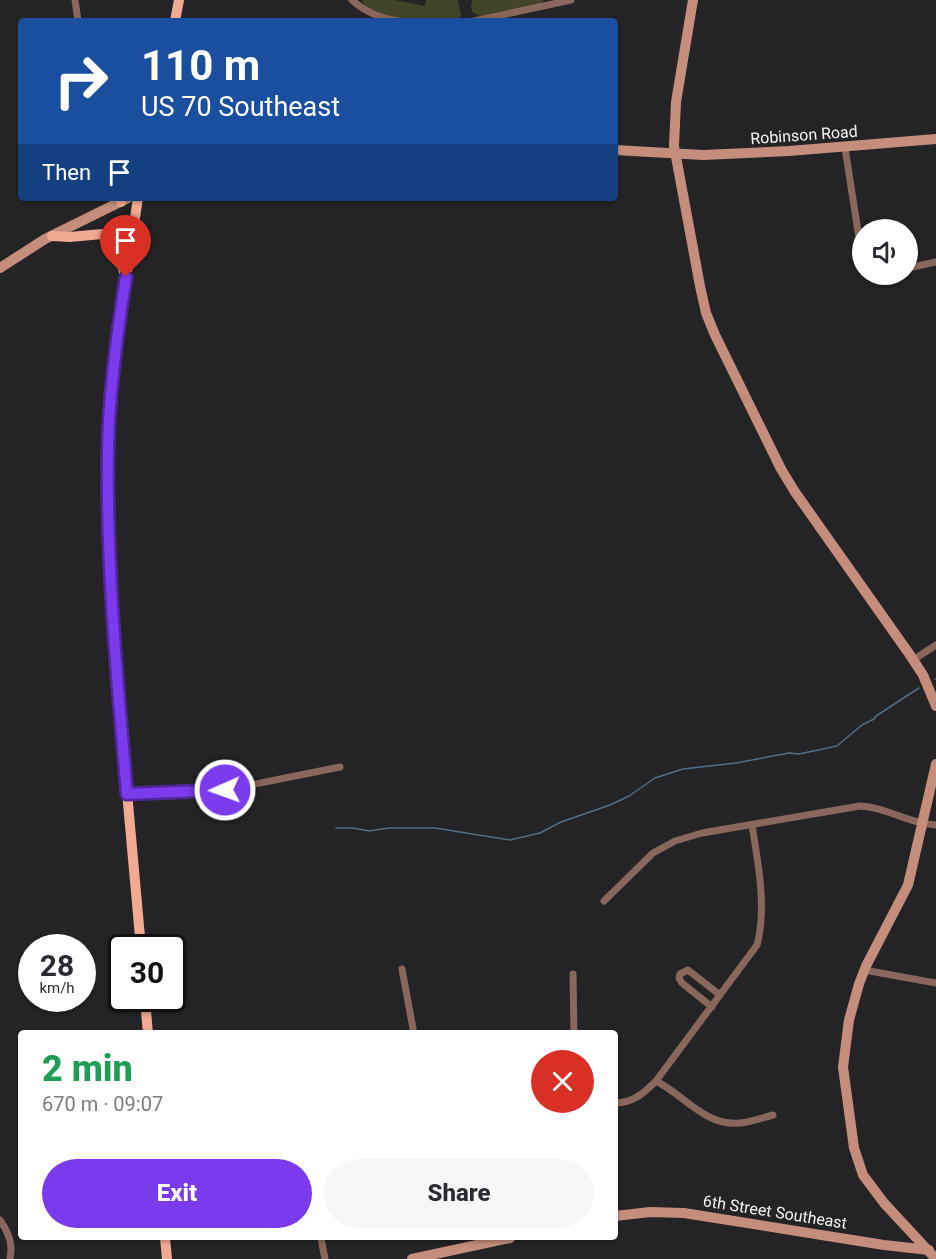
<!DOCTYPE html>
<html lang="en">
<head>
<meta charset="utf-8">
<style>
	:root { --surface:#fff; --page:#f7f7f7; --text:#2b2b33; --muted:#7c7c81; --accent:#7c3aed }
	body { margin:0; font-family:Roboto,sans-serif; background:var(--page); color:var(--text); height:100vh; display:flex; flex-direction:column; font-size:22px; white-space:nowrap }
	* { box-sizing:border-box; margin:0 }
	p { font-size:20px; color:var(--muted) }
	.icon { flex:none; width:33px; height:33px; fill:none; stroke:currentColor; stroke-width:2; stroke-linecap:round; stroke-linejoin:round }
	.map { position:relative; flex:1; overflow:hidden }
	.details { position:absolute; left:18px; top:1030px; width:600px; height:210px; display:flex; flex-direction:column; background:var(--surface); border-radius:6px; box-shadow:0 2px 4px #0004 }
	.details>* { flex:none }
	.guide { position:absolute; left:18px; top:18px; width:600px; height:183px; border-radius:6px; box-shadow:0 2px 4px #0004; background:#1a4fa0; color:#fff; overflow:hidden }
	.tools { position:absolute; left:852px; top:219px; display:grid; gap:12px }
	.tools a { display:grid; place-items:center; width:66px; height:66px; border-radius:50%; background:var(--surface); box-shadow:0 2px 4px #0004; font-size:30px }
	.speed { position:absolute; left:18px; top:934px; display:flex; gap:12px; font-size:30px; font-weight:700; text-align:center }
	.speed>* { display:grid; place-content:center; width:78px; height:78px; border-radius:50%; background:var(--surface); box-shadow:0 2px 4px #0004; line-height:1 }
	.speed small { font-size:15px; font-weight:400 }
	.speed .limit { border:3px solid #111; border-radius:9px; background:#fff; color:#111 }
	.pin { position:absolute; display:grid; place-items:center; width:51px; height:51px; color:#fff; margin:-62px -26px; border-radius:50% 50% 50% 0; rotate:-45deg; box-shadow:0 0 6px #0007 }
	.pin .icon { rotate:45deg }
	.me { position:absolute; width:66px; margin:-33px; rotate:268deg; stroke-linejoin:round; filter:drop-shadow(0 0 4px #0008) }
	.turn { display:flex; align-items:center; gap:21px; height:126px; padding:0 24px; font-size:27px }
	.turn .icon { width:78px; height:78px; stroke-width:2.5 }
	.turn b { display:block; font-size:42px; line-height:51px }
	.then { display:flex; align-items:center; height:57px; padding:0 24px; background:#0003; gap:12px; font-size:22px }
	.round { display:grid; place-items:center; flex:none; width:63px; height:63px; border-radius:32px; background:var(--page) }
	.headline { display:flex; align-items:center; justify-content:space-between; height:102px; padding:0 24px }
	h1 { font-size:36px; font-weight:800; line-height:45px; color:#1e9e55 }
	.cta { display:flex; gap:12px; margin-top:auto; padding:12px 24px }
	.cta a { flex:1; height:69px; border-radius:36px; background:var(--accent); color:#fff; font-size:24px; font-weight:800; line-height:69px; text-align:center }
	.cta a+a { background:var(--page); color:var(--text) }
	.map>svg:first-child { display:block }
</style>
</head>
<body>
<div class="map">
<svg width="936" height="1259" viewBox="0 0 936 1259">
	<rect width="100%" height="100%" fill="#242325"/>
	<path fill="#414429" d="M 362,0 L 395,0 L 425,6 L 426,0 L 458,0 L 461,16 L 456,21 C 421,21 398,21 365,7 Z
		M 473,0 L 544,0 L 539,5 L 482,17 L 472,12 L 471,5 Z"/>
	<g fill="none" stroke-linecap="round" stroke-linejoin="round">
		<path stroke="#536f86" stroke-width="1.5" d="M 935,679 L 936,679
			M 336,828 L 353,828 L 369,831 L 389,828 L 435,828 L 510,840 L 540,833 L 561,822 L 610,805 L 629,796 L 655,778 L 683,769 L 736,763 L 789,753 L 799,754 L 837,746 L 862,725 L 874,719 L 876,716 L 919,688"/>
		<path stroke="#8a675c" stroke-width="7" d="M 75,0 L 78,21
			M 352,0 C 366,13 381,18 399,21
			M 474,21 L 571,0
			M 845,148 L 862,257
			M 908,268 L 936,262
			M 867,274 L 868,274
			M 913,660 L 936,645
			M 127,793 L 225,790 L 340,767
			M 604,901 L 653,853 L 675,841 L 702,833 L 860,806 C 887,807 909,824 936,825
			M 402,969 L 414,1034
			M 864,970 L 936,983
			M 573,974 L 574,1034
			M 712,1007 L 682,983 L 679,978 L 680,974 L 688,970 L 720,995
			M 656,1081 C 684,1095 706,1127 740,1123 C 751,1122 762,1118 773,1115
			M 615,1103 C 633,1103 644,1093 656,1081 L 757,945 C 767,908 758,863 752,825
			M 0,1220 C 9,1233 13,1244 10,1259
			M 321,1238 L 325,1259"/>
		<path stroke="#c58d7b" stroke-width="10" d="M 693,0 L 676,102 L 674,146 L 700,286 L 706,313 L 715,335 L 781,469 L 795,492 L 910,655 L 923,675 L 936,706
			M 615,150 L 703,155 L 789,151 L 936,139
			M 0,268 L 45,239 L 128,198
			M 936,764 L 908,885 L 866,966 L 859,984 L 849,1020 L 843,1067 L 854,1148 L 863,1175 L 884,1203 L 936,1259
			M 615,1216 L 650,1212 L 684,1213 L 884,1245 L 929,1250
			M 412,1259 L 510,1238"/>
		<path stroke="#f2aa93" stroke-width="10" d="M 175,21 L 179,0
			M 138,198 L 119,324 L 108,445 L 108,488 L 112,625 L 141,948
			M 121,202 L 121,198
			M 52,236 L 70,237 L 102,234 L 117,247 L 124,272
			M 145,999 L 148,1034
			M 165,1238 L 167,1259"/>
	</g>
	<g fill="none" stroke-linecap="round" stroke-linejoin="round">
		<g stroke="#51269a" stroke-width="15">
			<path id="route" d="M 126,277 C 117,333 109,391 108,448 C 106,564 117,678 127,794 L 225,790"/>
		</g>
		<use href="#route" stroke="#7c3aed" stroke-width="10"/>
	</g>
	<g text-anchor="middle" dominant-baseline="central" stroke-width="5" stroke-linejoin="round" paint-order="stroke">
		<g font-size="16" fill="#f4f3f5" stroke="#242325">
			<text transform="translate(804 135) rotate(-4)">Robinson Road</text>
			<text transform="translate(775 1212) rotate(9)">6th Street Southeast</text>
		</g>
	</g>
</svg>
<div class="tools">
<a><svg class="icon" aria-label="sound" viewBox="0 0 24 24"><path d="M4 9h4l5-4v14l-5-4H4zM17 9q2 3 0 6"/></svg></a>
</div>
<div class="speed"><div>28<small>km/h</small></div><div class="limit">30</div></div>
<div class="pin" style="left:126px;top:277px;background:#d93025"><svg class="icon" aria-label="arrive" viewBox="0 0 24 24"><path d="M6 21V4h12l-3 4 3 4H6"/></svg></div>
<svg class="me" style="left:225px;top:790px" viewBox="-20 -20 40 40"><circle r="17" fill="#7c3aed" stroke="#fff" stroke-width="3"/><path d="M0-11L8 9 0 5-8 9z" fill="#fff"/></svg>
<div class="guide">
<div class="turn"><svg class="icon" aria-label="right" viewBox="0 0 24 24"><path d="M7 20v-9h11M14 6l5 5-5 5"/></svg><div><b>110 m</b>US 70 Southeast</div></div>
<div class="then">Then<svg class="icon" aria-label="arrive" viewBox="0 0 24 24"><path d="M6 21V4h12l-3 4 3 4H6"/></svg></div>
</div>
<section class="details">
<div class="headline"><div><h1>2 min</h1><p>670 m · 09:07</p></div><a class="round" style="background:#d93025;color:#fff"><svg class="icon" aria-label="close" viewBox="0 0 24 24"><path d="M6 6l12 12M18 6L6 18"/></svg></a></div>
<div class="cta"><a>Exit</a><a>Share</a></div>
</section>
</div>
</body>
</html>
